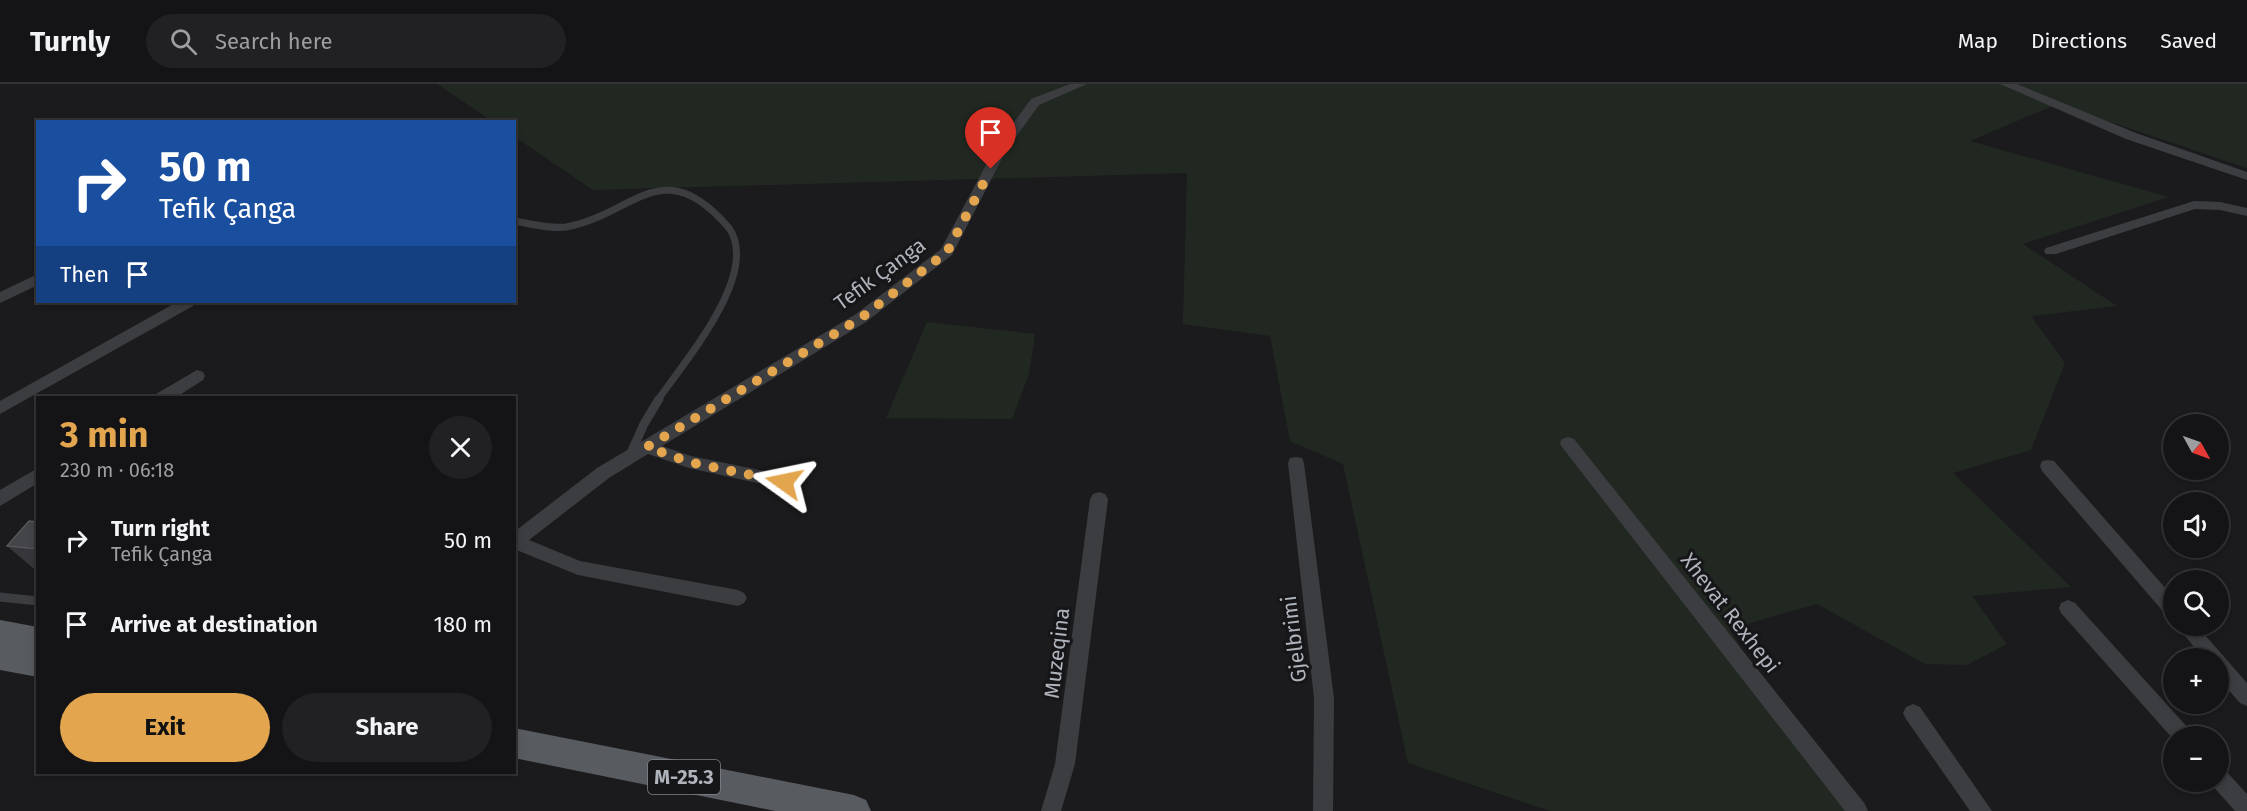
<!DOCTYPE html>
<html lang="en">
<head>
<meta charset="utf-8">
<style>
	:root { --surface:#141416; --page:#212123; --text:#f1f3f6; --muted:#9d9ea1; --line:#333335; --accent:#e3a54d }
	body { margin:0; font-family:"Fira Sans",sans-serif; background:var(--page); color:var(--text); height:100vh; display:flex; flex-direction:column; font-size:22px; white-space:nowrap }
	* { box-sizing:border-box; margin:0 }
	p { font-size:20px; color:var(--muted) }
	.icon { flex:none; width:33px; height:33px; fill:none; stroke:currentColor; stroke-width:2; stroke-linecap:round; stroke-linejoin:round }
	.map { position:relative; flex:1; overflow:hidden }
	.sheet { position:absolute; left:36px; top:312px; width:480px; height:378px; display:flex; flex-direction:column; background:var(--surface); border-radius:0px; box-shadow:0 3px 9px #0003,0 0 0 2px var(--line) }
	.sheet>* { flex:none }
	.top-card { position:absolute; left:36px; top:36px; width:480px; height:183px; border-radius:0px; box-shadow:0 3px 9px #0003,0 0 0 2px var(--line); background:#1a4fa0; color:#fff; overflow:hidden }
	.needle { width:39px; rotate:130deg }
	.tools { position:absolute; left:2163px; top:330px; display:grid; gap:12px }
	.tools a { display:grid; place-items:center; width:66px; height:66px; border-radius:50%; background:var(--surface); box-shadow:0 3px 9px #0003,0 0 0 2px var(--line); font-size:30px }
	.pin { position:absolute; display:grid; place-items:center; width:51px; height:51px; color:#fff; margin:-62px -26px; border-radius:50% 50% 50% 0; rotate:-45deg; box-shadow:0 0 6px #0007 }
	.pin .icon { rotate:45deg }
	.me { position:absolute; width:66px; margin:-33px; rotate:282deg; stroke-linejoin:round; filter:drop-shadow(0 0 4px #0008) }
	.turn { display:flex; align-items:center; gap:21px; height:126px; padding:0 24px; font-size:27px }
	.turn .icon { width:78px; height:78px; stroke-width:2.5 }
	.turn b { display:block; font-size:42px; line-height:51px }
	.then { display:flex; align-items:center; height:57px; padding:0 24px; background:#0003; gap:12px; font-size:22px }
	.round { display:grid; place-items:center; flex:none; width:63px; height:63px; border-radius:32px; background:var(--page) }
	.head { display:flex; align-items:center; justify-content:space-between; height:102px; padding:0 24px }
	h1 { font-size:36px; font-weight:700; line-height:45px; color:var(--accent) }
	.cta { display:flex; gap:12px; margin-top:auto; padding:12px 24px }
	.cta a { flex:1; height:69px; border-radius:36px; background:var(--accent); color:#111; font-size:24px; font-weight:700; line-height:69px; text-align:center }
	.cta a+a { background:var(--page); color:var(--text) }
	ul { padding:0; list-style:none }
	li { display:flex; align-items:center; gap:18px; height:84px; padding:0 24px }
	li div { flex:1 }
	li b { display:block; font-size:22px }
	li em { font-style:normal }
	header { display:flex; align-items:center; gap:36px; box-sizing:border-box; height:84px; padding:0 30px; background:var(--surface); border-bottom:2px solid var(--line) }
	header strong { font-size:28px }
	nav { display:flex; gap:33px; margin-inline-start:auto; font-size:21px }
	.search { width:420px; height:54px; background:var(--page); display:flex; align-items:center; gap:15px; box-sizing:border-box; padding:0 21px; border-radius:33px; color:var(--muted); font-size:22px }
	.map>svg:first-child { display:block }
</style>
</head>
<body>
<header>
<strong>Turnly</strong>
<div class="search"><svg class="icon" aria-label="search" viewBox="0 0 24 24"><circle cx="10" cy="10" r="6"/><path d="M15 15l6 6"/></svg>Search here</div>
<nav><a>Map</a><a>Directions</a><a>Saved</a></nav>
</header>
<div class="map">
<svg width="2247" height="727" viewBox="0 0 2247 727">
	<rect width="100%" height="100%" fill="#1b1b1d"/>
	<path fill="#212821" d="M 437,0 L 2247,0 L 2247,84 L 2057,20 L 1970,57 L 2169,113 L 2023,160 L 2117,222 L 2031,232 L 2065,279 L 2031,366 L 1953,389 L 2071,503 L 1972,512 L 2007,560 L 1967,581 L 1925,580 L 1817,520 L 1729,545 L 1845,727 L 1550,727 L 1408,679 L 1343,380 L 1290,357 L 1270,252 L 1183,240 L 1187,89 L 593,106 L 515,53 L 514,38 L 492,37 Z
		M 927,238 L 1035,250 L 1029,290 L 1012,335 L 886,334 Z"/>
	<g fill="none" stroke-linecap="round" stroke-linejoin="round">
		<path stroke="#3c3d41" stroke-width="7" d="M 515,137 C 532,140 549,145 566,143 C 634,131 662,66 729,144 C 761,190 683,279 658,316"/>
		<path stroke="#3c3d41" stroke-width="9" d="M 630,371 L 644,340 L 659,315
			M 0,513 L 38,517"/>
		<path fill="#3c3d41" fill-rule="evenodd" d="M 1070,0 L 1087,0 L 1039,21 L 1007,65 L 952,171 L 866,238 L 662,362 L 691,372 L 784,391 L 790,393 L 792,398 L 790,403 L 784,405 L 689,384 L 648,370 L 609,394 L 529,456 L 580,477 L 738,506 L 744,509 L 747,514 L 744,519 L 738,522 L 578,491 L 514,465 L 514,448 L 597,384 L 856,230 L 941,165 L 995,64 L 1031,15 Z
			M 2000,0 L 2017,0 L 2136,49 L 2247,88 L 2247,96 L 2126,55 Z
			M 2194,117 L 2220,118 L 2247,124 L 2247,132 L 2220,126 L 2195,125 L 2056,170 L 2046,170 L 2044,167 L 2046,164 Z
			M 38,190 L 38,201 L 0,219 L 0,208 Z
			M 177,218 L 195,218 L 193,222 L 0,330 L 0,317 Z
			M 197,286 L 203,288 L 205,292 L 203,296 L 175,314 L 154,314 L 156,310 Z
			M 1568,353 L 1574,355 L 1865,720 L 1868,727 L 1845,727 L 1562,363 L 1560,359 L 1562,355 Z
			M 1296,373 L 1302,374 L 1304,379 L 1334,614 L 1333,727 L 1313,727 L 1314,614 L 1288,379 L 1290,374 Z
			M 2048,376 L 2054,377 L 2174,514 L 2174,535 L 2167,532 L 2042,387 L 2040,382 L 2042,377 Z
			M 38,384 L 38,399 L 0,422 L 0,406 Z
			M 1099,408 L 1105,410 L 1108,415 L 1075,680 L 1061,727 L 1041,727 L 1055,680 L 1090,415 L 1093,410 Z
			M 2068,516 L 2075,519 L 2190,646 L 2193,652 L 2174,652 L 2174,656 L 2061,529 L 2059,524 L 2061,519 Z
			M 2177,542 L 2197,542 L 2247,599 L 2247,622 L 2240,619 L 2218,594 L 2218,574 L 2203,574 Z
			M 1913,620 L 1920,623 L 1992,727 L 1970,727 L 1906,635 L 1903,629 L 1906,623 Z
			M 2218,684 L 2225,686 L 2247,710 L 2247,727 L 2235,727 L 2211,700 L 2210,698 L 2218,698 Z"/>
		<path fill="#585b60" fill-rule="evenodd" d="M 0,536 L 38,543 L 38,593 L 0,586 Z
			M 514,644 L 854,711 L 866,716 L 871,727 L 775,727 L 514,674 Z"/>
	</g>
	<path fill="#37373b" d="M 38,438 L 38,485 L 33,484 L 7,462 Z"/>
	<path fill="#444548" stroke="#55565a" stroke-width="1.5" d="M 29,437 L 38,438 L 38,465 L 7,462 Z"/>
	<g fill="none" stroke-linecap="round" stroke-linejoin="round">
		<path stroke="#e3a54d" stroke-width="10" stroke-dasharray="0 18" d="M 784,398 L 689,378 L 647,363 L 861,234 L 947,168 L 991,85"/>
	</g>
	<g text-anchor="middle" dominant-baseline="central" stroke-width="6" stroke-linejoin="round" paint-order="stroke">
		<rect fill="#161618" stroke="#81848a" stroke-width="1.5" x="648" y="676" width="72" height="34" rx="4.5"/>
		<g font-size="20" font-weight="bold" fill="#afb3bb">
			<text x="684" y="693">M-25.3</text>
		</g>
		<g font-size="21" fill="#afb3bb" stroke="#161618">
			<text transform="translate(880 190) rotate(-36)">Tefik Çanga</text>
			<text transform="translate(1730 529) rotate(52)">Xhevat Rexhepi</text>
			<text transform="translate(1294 555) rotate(-97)">Gjelbrimi</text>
			<text transform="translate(1057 569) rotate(-83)">Muzeqina</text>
		</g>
	</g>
</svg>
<div class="tools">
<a><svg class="needle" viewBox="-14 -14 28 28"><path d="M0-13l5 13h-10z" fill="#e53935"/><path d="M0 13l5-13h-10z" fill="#9d9ea1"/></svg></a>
<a><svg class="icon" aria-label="sound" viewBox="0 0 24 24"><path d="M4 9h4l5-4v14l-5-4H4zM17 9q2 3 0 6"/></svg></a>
<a><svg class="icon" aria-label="search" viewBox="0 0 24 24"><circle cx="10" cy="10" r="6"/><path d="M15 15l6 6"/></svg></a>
<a>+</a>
<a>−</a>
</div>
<div class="pin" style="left:991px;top:85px;background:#d93025"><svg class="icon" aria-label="arrive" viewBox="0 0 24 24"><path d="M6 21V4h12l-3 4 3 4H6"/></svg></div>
<svg class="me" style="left:784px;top:398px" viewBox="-20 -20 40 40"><path d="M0-17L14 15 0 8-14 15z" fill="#e3a54d" stroke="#fff" stroke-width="4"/></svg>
<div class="top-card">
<div class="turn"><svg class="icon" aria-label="right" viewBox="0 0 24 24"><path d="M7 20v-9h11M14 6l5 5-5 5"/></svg><div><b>50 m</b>Tefik Çanga</div></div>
<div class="then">Then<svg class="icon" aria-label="arrive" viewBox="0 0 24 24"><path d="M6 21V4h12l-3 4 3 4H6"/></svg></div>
</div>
<section class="sheet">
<div class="head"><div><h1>3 min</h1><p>230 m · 06:18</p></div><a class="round"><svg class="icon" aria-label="close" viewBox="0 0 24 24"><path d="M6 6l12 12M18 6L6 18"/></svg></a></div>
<ul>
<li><svg class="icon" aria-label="right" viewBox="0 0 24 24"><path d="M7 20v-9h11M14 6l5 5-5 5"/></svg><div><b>Turn right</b><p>Tefik Çanga</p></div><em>50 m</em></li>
<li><svg class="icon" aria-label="arrive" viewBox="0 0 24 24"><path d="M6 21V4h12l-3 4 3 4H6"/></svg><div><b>Arrive at destination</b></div><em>180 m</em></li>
</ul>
<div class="cta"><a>Exit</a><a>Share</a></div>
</section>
</div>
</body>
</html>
